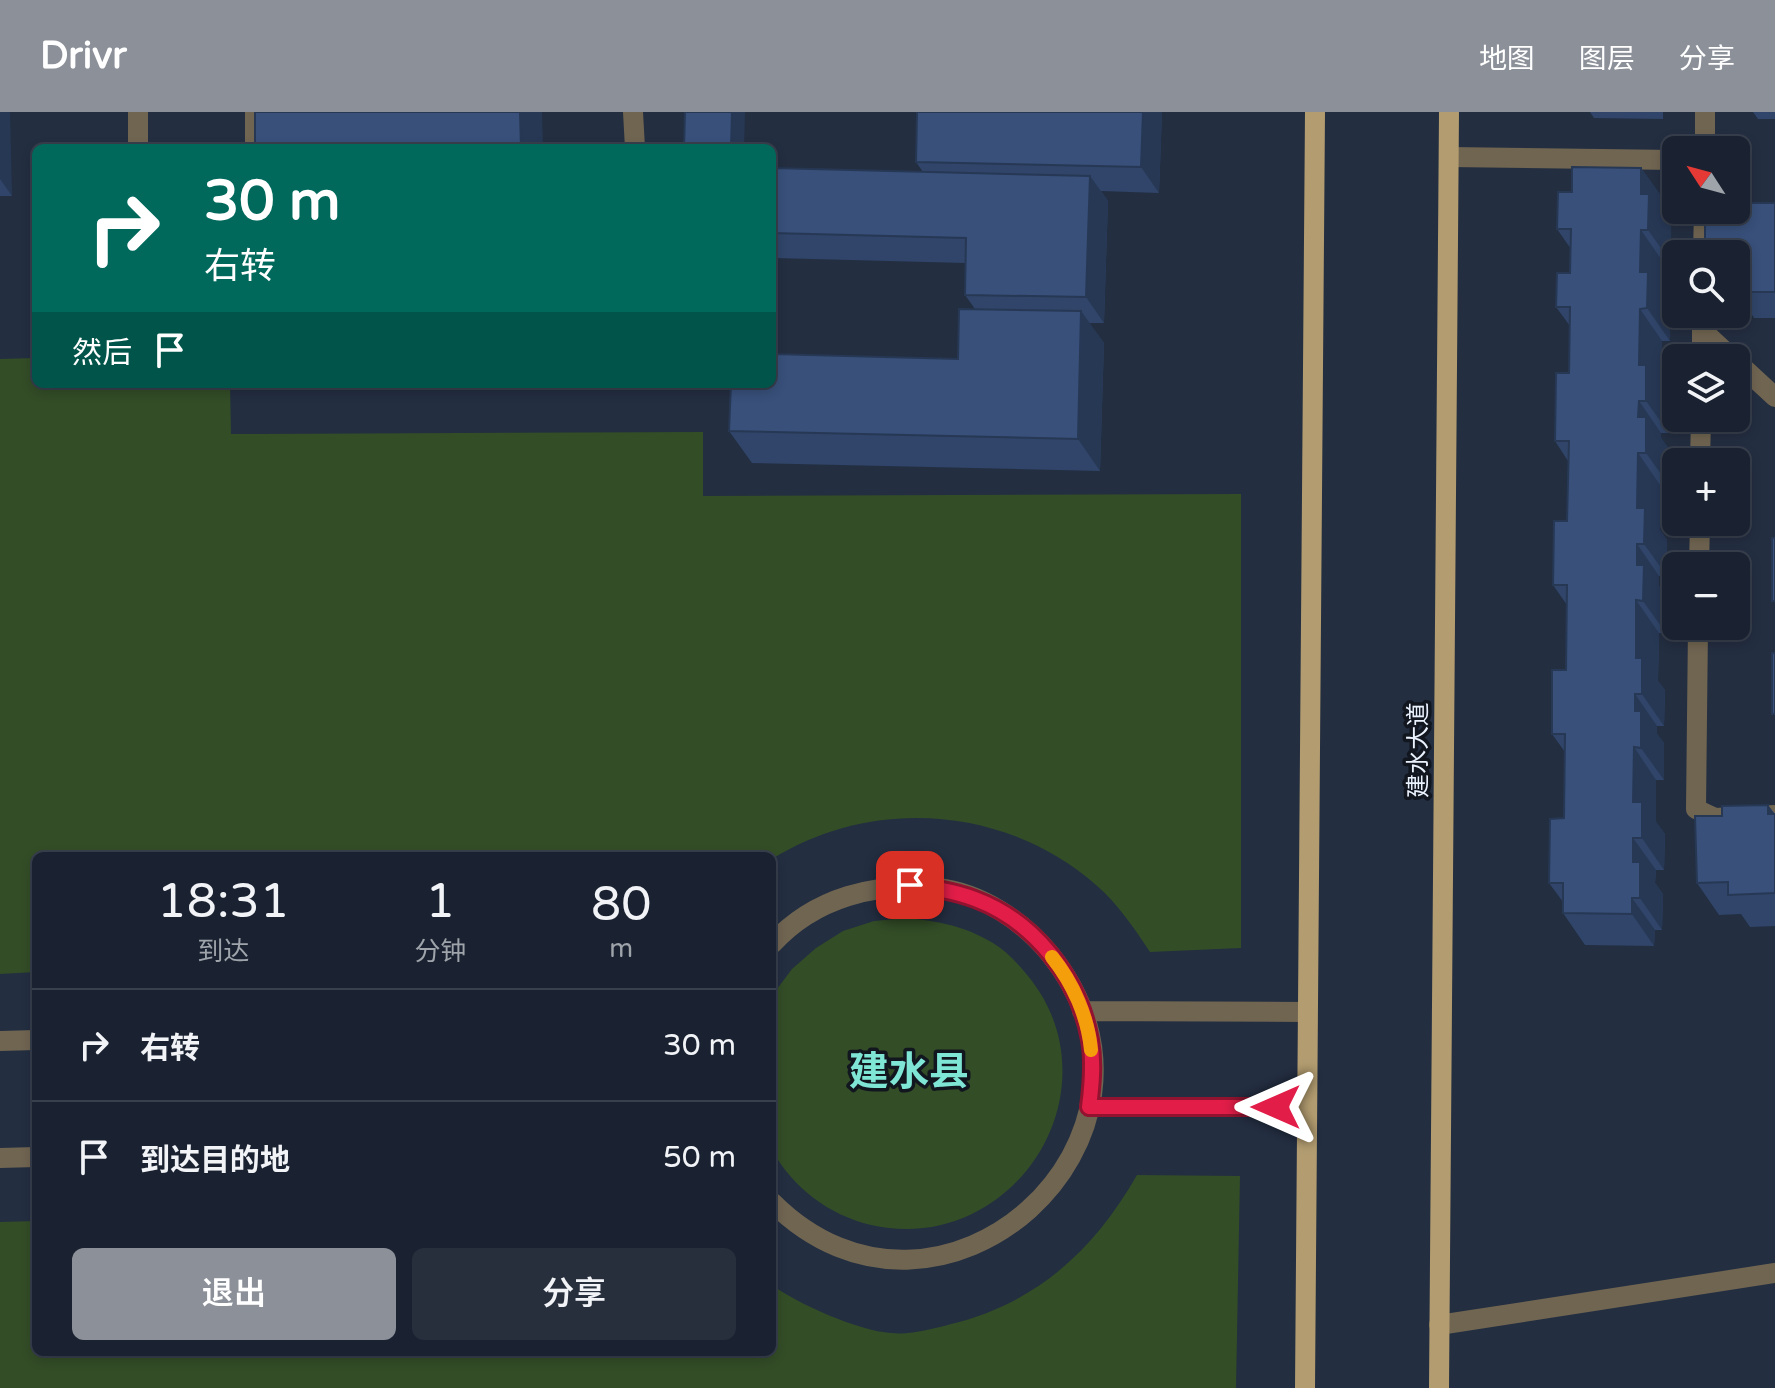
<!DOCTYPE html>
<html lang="zh">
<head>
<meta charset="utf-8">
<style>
	:root { --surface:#1a2231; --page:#272f3d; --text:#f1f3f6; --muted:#9fa4ab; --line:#383f4d; --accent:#8c9099 }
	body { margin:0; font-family:"Varela Round","Noto Sans SC",sans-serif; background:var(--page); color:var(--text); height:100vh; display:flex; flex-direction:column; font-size:30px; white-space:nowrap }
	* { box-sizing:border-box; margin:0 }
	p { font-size:26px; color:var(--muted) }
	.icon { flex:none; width:44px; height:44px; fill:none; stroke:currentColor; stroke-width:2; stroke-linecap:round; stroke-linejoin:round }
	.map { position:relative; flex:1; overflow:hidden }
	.details { position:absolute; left:32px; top:740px; width:744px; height:504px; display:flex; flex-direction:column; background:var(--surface); border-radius:12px; box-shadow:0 4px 12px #0003,0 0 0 2px var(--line) }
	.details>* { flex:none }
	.hud { position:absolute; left:32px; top:32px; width:744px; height:244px; border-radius:12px; box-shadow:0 4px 12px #0003,0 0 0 2px var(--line); background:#00695c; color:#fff; overflow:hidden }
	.needle { width:52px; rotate:306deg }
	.buttons { position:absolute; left:1662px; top:24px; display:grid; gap:16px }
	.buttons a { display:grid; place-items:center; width:88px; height:88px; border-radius:12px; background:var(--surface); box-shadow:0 4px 12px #0003,0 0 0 2px var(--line); font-size:40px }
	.pin { position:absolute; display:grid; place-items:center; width:68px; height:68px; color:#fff; margin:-34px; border-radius:16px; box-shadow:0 4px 12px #0006 }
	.me { position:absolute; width:88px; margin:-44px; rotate:270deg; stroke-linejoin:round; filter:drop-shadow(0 0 6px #0008) }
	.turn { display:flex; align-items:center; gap:28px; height:168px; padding:0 40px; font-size:36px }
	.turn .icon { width:104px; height:104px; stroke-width:2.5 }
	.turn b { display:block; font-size:56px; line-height:68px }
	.then { display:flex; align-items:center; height:76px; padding:0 40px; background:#0003; gap:16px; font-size:30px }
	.eta { display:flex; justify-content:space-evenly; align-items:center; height:136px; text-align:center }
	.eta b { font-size:48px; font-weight:600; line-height:56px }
	.cta { display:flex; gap:16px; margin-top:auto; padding:16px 40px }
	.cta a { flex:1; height:92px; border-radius:12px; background:var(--accent); color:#fff; font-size:32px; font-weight:600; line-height:92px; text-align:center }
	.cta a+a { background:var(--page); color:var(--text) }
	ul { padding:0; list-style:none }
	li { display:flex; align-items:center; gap:24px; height:112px; padding:0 40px; border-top:2px solid var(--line) }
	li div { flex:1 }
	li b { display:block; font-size:30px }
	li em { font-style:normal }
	header { display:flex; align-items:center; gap:48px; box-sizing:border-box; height:112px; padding:0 40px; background:var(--accent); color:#fff }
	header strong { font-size:38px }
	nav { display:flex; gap:44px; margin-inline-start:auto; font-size:28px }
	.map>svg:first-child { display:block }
</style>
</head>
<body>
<header>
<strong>Drivr</strong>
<nav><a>地图</a><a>图层</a><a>分享</a></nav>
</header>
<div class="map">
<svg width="1775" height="1276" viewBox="0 0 1775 1276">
	<rect width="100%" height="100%" fill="#232e41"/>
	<path fill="#334d27" d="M 36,246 L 36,272 L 230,272 L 231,322 L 703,320 L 703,384 L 1241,382 L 1241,836 L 1150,840 C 1134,816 1118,792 1096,773 C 1006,694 873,684 772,747 L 772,744 L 36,744 L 36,860 L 0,862 L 0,247 Z
		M 906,806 C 938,809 965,814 993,831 C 1008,840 1021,855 1032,869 C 1092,948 1059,1059 972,1102 C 941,1117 906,1121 871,1113 C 829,1103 793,1076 772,1038 L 774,881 L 792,857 L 816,836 L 843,819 L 874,809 Z
		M 1137,1063 L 1240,1064 L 1236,1276 L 0,1276 L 0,1110 L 36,1109 L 36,1240 L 772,1240 L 772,1173 C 798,1192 859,1219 891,1221 C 910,1223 933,1217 951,1212 C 1037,1191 1094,1138 1137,1063 Z"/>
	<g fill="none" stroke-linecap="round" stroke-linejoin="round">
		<path stroke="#706551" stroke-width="20" d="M 138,0 L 138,36
			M 633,0 L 635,36
			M 255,36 L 255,0
			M 1705,38 L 1705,0
			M 1449,45 L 1676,48
			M 1703,142 L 1704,98
			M 1702,218 L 1732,246
			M 1702,246 L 1702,202
			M 1736,249 L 1775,285
			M 1700,350 L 1701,306
			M 1699,454 L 1700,410
			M 1698,514 L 1696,697 L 1715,706 L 1775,703
			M 772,832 C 815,785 876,770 938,776 C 981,781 1023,809 1050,842 C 1197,1024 940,1258 772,1090
			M 1082,899 L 1307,900
			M 0,929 L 36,928
			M 1089,995 L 1307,995
			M 0,1046 L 36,1045
			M 1439,1213 L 1775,1161"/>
		<path stroke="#b29c70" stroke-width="20" d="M 1305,1276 L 1315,0
			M 1439,1276 L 1449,0"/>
	</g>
	<path fill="#304569" d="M 0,0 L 12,84 L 0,84 Z
		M 1162,0 L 1159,81 L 1101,79 L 1108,89 L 1104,211 L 1089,211 L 1104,231 L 1100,359 L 752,351 L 729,319 L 958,247 L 975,197 L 965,183 L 965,151 L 774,146 L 772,143 L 772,56 L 923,60 L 916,50 Z
		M 1590,0 L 1663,0 L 1663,7 L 1594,6 Z
		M 1753,0 L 1775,0 L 1775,7 L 1758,7 Z
		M 1641,56 L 1664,88 L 1664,104 L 1671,114 L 1671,150 L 1663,150 L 1663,181 L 1670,192 L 1670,229 L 1662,229 L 1662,275 L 1669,285 L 1669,321 L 1661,321 L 1661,326 L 1669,337 L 1669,373 L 1660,373 L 1660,418 L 1667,428 L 1667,464 L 1659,464 L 1659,474 L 1667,485 L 1666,521 L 1659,521 L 1658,569 L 1665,578 L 1664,614 L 1657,614 L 1657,622 L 1664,631 L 1664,668 L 1656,668 L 1656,710 L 1665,722 L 1664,758 L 1656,758 L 1655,771 L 1663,782 L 1662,818 L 1655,818 L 1654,834 L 1585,833 L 1563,801 L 1563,790 L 1549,771 L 1564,706 L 1565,640 L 1552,622 L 1566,558 L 1567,493 L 1553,473 L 1567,409 L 1568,349 L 1555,329 L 1569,261 L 1570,214 L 1556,195 L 1570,161 L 1571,137 L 1557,117 L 1572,80 Z
		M 1775,91 L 1775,206 L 1754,206 L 1746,193 L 1736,193 L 1736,142 L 1745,104 Z
		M 1768,693 L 1775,702 L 1775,814 L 1750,815 L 1741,802 L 1719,803 L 1697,771 Z"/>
	<path fill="#273855" d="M 0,0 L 10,0 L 12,84 L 0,67 Z
		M 520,0 L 542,0 L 543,36 L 521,36 Z
		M 732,0 L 745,0 L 744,36 L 731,36 Z
		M 1143,0 L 1162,0 L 1159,81 L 1141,55 Z
		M 1641,56 L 1664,88 L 1664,104 L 1671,114 L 1671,150 L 1648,118 L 1641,82 Z
		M 1090,64 L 1108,89 L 1104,211 L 1086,185 Z
		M 1641,118 L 1663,150 L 1663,181 L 1670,192 L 1670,229 L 1647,196 L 1640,160 Z
		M 1640,197 L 1662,229 L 1662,275 L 1669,285 L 1669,321 L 1646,289 L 1639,253 Z
		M 1081,199 L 1104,231 L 1100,359 L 1078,327 Z
		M 1639,289 L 1661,321 L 1661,326 L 1669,337 L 1669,373 L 1646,341 L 1638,305 Z
		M 1638,341 L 1660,373 L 1660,418 L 1667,428 L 1667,464 L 1644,432 L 1637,396 Z
		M 1637,432 L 1659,464 L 1659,474 L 1667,485 L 1666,521 L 1643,489 L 1637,453 Z
		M 1636,488 L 1659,521 L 1658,569 L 1665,578 L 1664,614 L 1642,582 L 1636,546 Z
		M 1635,582 L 1657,614 L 1657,622 L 1664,631 L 1664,668 L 1641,636 L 1635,599 Z
		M 1634,635 L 1656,668 L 1656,710 L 1665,722 L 1664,758 L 1642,726 L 1633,690 Z
		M 1768,693 L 1775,703 L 1768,702 Z
		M 1633,726 L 1656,758 L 1655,771 L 1663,782 L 1662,818 L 1640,786 L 1633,750 Z
		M 1632,786 L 1655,818 L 1654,834 L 1632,802 Z"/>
	<path fill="#38507a" stroke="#273855" stroke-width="2" d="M 255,0 L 520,0 L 521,36 L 403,36 L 403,35 L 255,36 Z
		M 685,0 L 732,0 L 731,36 L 684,36 Z
		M 917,0 L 1143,0 L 1141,55 L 916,50 Z
		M 1572,55 L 1641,56 L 1641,82 L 1649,82 L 1648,118 L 1641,118 L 1640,160 L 1648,160 L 1647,196 L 1640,197 L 1639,253 L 1646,253 L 1646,289 L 1639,289 L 1638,305 L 1646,305 L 1646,341 L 1638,341 L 1637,396 L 1645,396 L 1644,432 L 1637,432 L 1637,453 L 1644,453 L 1643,489 L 1636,488 L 1636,546 L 1642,546 L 1642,582 L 1635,582 L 1635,599 L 1641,599 L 1641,636 L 1634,635 L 1633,690 L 1642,690 L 1642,726 L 1633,726 L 1633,750 L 1640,750 L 1640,786 L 1632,786 L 1632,802 L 1563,801 L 1563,771 L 1549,771 L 1550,707 L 1564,706 L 1565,622 L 1552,622 L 1552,558 L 1566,558 L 1567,473 L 1553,473 L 1554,409 L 1567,409 L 1569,329 L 1555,329 L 1556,261 L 1569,261 L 1570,195 L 1556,195 L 1557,161 L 1570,161 L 1571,117 L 1557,117 L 1558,80 L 1572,80 Z
		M 772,56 L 1090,64 L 1086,185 L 965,183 L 966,126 L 772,121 Z
		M 1745,91 L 1775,91 L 1775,180 L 1737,180 L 1736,142 L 1705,142 L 1705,104 L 1745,104 Z
		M 959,197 L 1081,199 L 1078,327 L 729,319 L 731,272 L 772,272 L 772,242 L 958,247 Z
		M 1772,426 L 1775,426 L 1775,489 L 1772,489 Z
		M 1772,541 L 1775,541 L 1775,602 L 1772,602 Z
		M 1768,693 L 1768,702 L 1775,702 L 1775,781 L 1728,783 L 1728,770 L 1697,771 L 1695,704 L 1722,704 L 1722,694 Z"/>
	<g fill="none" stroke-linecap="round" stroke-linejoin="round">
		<g stroke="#92132f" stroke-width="20">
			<path id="route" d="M 910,773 C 932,776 954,779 975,787 C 1034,809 1079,866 1090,928 C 1094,950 1092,972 1089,995 L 1276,995"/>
		</g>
		<use href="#route" stroke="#e11d48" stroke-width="14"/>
		<path stroke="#f59e0b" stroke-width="14" d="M 1052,845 C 1073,871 1088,905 1091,938"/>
	</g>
	<g text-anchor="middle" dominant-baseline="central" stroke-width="7" stroke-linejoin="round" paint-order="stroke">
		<g font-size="24" fill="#eaf2fe" stroke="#11161f">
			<text transform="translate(1418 638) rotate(-90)">建水大道</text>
		</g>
		<g font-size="40" font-weight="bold" fill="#7fe6d5" stroke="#11161f">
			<text x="909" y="960">建水县</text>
		</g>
	</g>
</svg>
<div class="buttons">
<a><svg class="needle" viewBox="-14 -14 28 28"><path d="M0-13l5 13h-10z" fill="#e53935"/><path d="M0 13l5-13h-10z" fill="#9fa4ab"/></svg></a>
<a><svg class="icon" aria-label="search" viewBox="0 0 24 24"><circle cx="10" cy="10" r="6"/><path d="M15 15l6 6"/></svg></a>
<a><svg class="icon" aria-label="layers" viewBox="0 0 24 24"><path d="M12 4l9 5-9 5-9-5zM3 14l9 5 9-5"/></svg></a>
<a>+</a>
<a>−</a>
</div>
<div class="pin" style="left:910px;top:773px;background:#d93025"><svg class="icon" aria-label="arrive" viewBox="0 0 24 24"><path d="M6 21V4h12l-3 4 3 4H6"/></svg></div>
<svg class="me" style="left:1276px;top:995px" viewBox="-20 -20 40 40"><path d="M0-17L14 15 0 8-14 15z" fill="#e11d48" stroke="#fff" stroke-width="4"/></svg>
<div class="hud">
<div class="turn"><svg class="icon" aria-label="right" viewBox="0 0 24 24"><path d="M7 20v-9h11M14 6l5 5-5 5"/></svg><div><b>30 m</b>右转</div></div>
<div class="then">然后<svg class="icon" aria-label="arrive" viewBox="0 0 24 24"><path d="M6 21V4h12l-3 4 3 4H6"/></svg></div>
</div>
<section class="details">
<div class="eta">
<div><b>18:31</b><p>到达</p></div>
<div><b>1</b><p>分钟</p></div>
<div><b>80</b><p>m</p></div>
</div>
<ul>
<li><svg class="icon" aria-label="right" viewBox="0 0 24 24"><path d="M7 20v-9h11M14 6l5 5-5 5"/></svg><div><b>右转</b></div><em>30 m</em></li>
<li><svg class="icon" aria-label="arrive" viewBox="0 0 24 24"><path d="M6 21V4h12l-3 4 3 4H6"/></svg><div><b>到达目的地</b></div><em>50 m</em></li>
</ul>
<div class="cta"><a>退出</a><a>分享</a></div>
</section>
</div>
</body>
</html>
